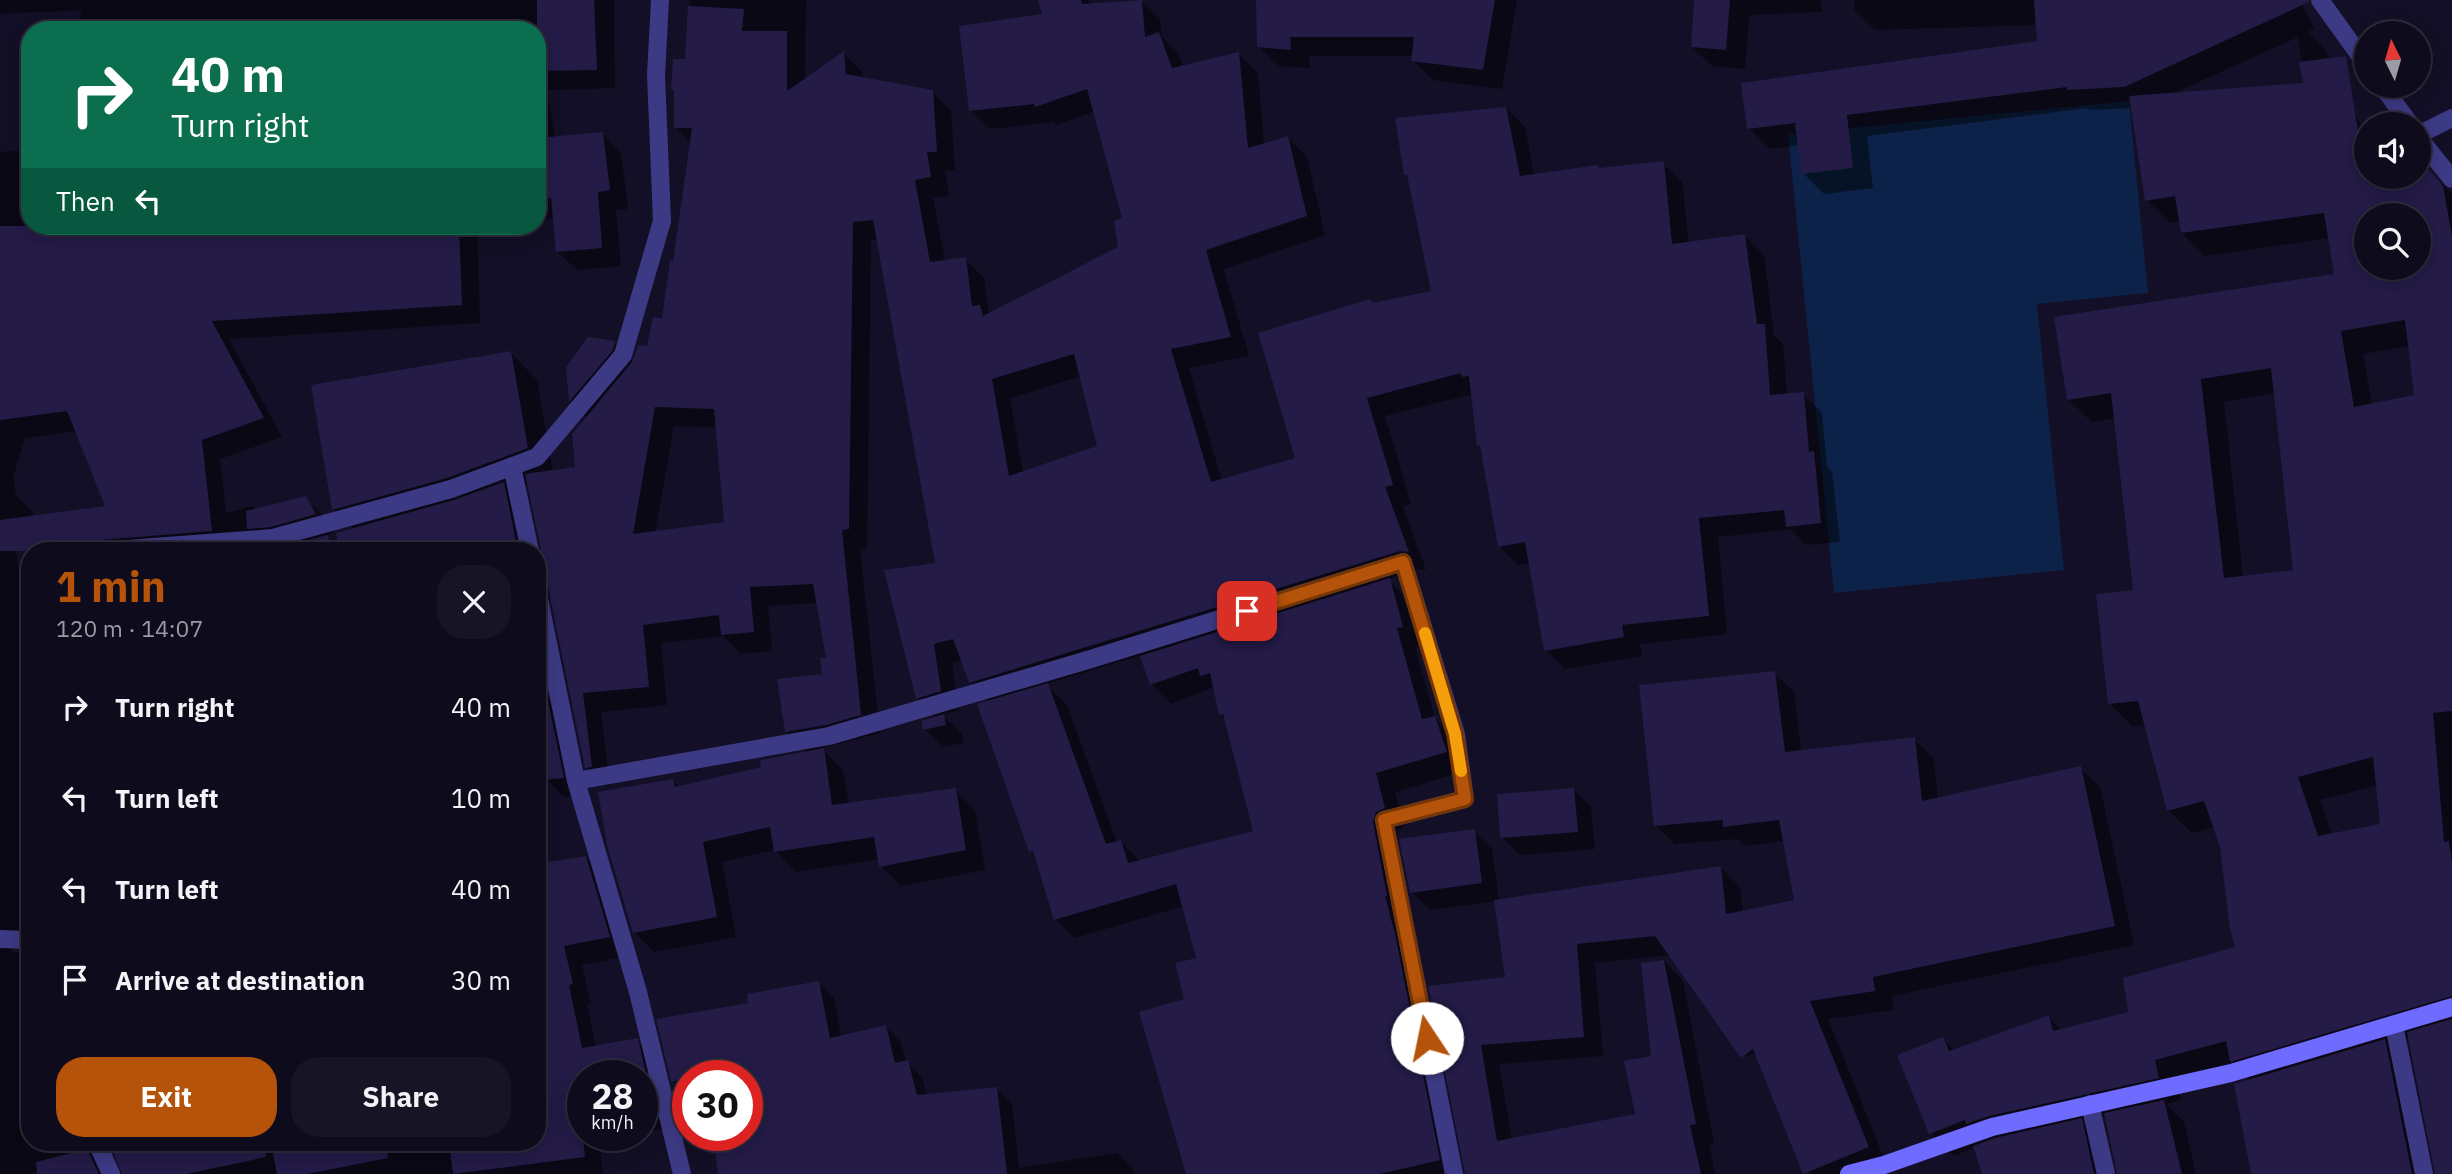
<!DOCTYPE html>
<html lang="en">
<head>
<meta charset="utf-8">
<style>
	:root { --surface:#0e0b1c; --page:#171425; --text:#f1f3f6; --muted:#9b9ba3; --line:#2e2b3b; --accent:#b45309 }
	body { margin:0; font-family:"IBM Plex Sans",sans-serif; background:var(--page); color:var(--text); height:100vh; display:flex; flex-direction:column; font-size:26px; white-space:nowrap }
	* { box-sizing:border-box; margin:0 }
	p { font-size:23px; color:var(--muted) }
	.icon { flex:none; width:38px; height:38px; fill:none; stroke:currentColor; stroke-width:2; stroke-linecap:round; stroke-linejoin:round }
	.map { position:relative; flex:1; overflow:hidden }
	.drawer { position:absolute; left:21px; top:542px; width:525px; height:609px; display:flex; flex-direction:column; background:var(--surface); border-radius:28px; box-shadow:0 4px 18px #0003,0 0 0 2px var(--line) }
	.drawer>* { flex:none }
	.banner { position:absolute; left:21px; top:21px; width:525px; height:214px; border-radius:28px; box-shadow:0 4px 18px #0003,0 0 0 2px var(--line); background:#0b6e4f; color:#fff; overflow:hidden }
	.needle { width:46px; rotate:355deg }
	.tools { position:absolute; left:2354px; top:21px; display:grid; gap:14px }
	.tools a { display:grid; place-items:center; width:77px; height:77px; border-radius:50%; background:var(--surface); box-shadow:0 4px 18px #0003,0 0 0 2px var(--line); font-size:35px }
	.speed { position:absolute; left:567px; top:1060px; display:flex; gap:14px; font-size:35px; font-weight:700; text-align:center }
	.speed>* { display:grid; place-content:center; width:91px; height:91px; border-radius:50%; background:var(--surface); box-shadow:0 4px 18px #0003,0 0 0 2px var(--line); line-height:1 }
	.speed small { font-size:18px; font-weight:400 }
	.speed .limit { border:10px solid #d22; background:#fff; color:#111 }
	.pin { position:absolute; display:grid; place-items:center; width:60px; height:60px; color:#fff; margin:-30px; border-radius:14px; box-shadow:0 4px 10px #0006 }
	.me { position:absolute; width:77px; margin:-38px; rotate:349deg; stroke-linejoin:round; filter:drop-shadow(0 0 5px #0008) }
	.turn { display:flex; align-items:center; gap:24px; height:147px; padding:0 35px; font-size:32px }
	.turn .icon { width:91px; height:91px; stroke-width:2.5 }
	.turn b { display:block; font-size:49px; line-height:60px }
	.then { display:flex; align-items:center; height:66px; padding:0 35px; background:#0003; gap:14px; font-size:26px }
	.round { display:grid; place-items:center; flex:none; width:74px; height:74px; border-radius:28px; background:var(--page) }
	.headline { display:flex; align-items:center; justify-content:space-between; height:119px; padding:0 35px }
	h1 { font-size:42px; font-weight:700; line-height:52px; color:var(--accent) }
	.primary-button { display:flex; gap:14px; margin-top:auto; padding:14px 35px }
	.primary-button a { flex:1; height:80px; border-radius:28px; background:var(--accent); color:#fff; font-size:28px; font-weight:700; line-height:80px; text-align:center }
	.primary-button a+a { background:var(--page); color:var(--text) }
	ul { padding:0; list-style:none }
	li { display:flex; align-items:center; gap:21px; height:91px; padding:0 35px }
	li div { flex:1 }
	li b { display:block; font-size:26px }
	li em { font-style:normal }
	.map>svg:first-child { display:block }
</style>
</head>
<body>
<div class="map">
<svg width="2452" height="1174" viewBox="0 0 2452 1174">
	<rect width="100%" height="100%" fill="#130f26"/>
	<path fill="#0c2248" d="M 2129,101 L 2148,293 L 2037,304 L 2064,570 L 1834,593 L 1788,134 Z"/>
	<path fill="#0007" fill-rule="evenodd" d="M 0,0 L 614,0 L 615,88 L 547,90 L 555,138 L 602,134 L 621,153 L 628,209 L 616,210 L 621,266 L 577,270 L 557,251 L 555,218 L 537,220 L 537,30 L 80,30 L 81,10 L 0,14 Z
		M 690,0 L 806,0 L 805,81 L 844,54 L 862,72 L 863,79 L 932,92 L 951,111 L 955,170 L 945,171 L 949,196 L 933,198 L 945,261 L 965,259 L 984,278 L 989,315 L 1120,248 L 1124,219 L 1095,111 L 1056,125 L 1053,122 L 990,129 L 971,110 L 1045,16 L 1040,0 L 1087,0 L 1092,4 L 1141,0 L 1160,19 L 1162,37 L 1178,53 L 1183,67 L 1239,54 L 1258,73 L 1264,145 L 1288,138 L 1307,157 L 1325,235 L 1224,269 L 1249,356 L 1189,368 L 1222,481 L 1298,460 L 1373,304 L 1433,292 L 1409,178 L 1406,174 L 1506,108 L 1525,127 L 1534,176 L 1663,163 L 1682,182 L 1689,244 L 1745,236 L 1764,255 L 1774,336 L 1783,344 L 1787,395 L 1803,394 L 1822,413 L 1827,467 L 1832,472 L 1840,542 L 1806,545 L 1791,529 L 1718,537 L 1727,634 L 1640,644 L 1642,656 L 1565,669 L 1546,650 L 1531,563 L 1518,565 L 1499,546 L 1483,448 L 1479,445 L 1473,394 L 1385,416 L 1411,504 L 1403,506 L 1426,570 L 1420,569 L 1388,579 L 1408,599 L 1421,646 L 1415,647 L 1435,718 L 1454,737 L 1465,771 L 1395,792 L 1404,827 L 1395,831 L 1457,1174 L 1188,1174 L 1186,1000 L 1198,959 L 1184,906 L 1075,938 L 1055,919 L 1037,857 L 1031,851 L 991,702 L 971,682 L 963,660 L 952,663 L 959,710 L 943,715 L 962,734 L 963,743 L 943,747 L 925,729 L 937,718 L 917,698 L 937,565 L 878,240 L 871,240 L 867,548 L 860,549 L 880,733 L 807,752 L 786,732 L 824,675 L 828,659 L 818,603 L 768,606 L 772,651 L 741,654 L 723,636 L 661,643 L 667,705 L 601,712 L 610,785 L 606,786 L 587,767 L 551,598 L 548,600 L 557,675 L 537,677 L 537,561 L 543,549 L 529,484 L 510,491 L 533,551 L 272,551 L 289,547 L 288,545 L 210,551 L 91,551 L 83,544 L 107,507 L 77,431 L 25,438 L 13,477 L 16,495 L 33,512 L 38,547 L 16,551 L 26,623 L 30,623 L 30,709 L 21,709 L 30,878 L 30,947 L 13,948 L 10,952 L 30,953 L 30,1143 L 537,1143 L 537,866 L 586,858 L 605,877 L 628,956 L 582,965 L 591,1003 L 587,1004 L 596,1048 L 637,1040 L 656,1059 L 664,1128 L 642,1133 L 642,1076 L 583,1076 L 583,1136 L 626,1136 L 599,1141 L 603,1174 L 123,1174 L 115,1152 L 107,1155 L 108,1174 L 85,1174 L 83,1166 L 27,1174 L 0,1174 L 0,152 L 30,150 L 30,226 L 495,226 L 477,228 L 480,323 L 229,339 L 282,437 L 220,459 L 226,513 L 252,506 L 256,510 L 305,498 L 325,517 L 333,533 L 325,536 L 341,551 L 338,534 L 354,529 L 333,509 L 511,353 L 537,380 L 553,472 L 577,469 L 587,418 L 571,401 L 568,368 L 614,343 L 634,362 L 649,348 L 664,320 L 675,262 L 692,144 L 676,127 L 676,92 L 672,89 L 686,61 ZM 1081,376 L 1099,447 L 1023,473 L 1010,398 ZM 674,426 L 717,427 L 726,523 L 655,533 ZM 1142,655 L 1151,684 L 1171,704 L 1214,687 L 1220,714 L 1226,720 L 1255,832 L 1141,862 L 1121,842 L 1117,843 L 1067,705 L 1046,684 Z
		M 1258,0 L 1517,0 L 1502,89 L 1433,80 L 1413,60 L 1414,56 L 1309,56 L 1310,68 L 1279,66 L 1259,47 Z
		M 1696,0 L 1820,0 L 1822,12 L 1749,15 L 1745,69 L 1712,66 L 1692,47 Z
		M 1854,0 L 2300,0 L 2314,29 L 2308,32 L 2324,48 L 2366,136 L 2366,177 L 2384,177 L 2386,189 L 2430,172 L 2452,194 L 2452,1174 L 2436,1174 L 2410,1038 L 2388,1044 L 2409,1065 L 2431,1174 L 2253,1174 L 2251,1081 L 2237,1067 L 2177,1083 L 2181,1100 L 2166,1104 L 2184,1122 L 2196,1174 L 2119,1174 L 2106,1117 L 2083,1123 L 2102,1141 L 2109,1174 L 1983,1174 L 1975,1147 L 1954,1156 L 1931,1133 L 1943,1039 L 1955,1051 L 2049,1017 L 2062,1031 L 2130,1013 L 2237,948 L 2222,847 L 2215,827 L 2192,833 L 2168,810 L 2146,725 L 2133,727 L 2110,704 L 2135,592 L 2116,418 L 2092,422 L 2068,399 L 2336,275 L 2330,238 L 2205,256 L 2182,233 L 2181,221 L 2170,223 L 2147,200 L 2132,108 L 2090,110 L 2087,108 L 1867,136 L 1873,188 L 1824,194 L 1803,173 L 1799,145 L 1770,149 L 1749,128 L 2039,43 L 2037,25 L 1875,30 L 1854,9 ZM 2298,37 L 2305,85 L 2172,94 ZM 2366,215 L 2418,215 L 2418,268 L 2366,268 ZM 2410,346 L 2416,396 L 2372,405 L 2363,354 ZM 2275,393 L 2295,572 L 2243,577 L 2224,402 ZM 2378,785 L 2382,825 L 2332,835 L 2320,800 Z
		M 1774,673 L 1794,692 L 1801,752 L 1914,739 L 1933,758 L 1938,799 L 2080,768 L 2100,787 L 2134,945 L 1892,996 L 1894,1010 L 1828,1019 L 1887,1166 L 1870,1174 L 1812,1174 L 1810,1172 L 1766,1049 L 1747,1056 L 1728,1036 L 1670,955 L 1595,963 L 1603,1056 L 1499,1064 L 1512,1140 L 1637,1115 L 1653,1057 L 1664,961 L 1683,981 L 1714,1143 L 1709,1144 L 1715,1174 L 1466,1174 L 1430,987 L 1507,979 L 1496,901 L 1430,910 L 1412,892 L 1474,831 L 1492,849 L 1499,901 L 1721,868 L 1740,887 L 1743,912 L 1796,901 L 1785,841 L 1744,846 L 1738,839 L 1675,844 L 1655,825 Z
		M 547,698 L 565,716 L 581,796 L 564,797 L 546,779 Z
		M 823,750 L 843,770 L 849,805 L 955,790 L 975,810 L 985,870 L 901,886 L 881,866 L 880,859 L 796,872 L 775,850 L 722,862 L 736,937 L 654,952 L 634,932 L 673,781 L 680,788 L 763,769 Z
		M 1573,789 L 1591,807 L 1595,849 L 1520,855 L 1502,837 Z
		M 818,983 L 834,998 L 841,1037 L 886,1027 L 901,1042 L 906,1062 L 922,1077 L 927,1096 L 997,1089 L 1012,1104 L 1019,1168 L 1117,1153 L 1133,1168 L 1135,1174 L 720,1174 L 725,1143 L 723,1136 L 747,1136 L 747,1076 L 688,1076 L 688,1096 L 673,1081 L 750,1004 Z"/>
	<path fill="#241b47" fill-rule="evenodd" d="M 537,0 L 594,0 L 597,70 L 537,71 Z
		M 1038,0 L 1081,0 L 1082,4 L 1142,0 L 1145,37 L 1159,32 L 1172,68 L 1239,52 L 1248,148 L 1288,136 L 1307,216 L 1206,250 L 1231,337 L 1171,349 L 1211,482 L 1295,458 L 1258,333 L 1370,299 L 1372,303 L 1431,291 L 1407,175 L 1404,175 L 1395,118 L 1506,107 L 1520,176 L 1598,165 L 1599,168 L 1664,161 L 1672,244 L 1745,234 L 1757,324 L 1765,324 L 1770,395 L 1804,392 L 1809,452 L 1814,451 L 1821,523 L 1786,527 L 1784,510 L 1699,518 L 1709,616 L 1622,625 L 1624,637 L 1544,651 L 1525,542 L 1498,547 L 1480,445 L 1477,446 L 1469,376 L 1462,377 L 1461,373 L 1367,398 L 1393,485 L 1385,487 L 1409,552 L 1400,551 L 969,683 L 953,639 L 934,644 L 941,691 L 916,699 L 884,570 L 935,563 L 873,220 L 853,222 L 849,529 L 842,530 L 861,715 L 826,725 L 785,732 L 777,679 L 822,674 L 820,658 L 826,658 L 813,584 L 750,587 L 754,632 L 721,635 L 719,615 L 643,625 L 649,687 L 583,693 L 592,767 L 585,768 L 548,587 L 545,581 L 537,578 L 537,560 L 541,549 L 525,474 L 575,467 L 572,434 L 632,362 L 638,345 L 647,346 L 653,317 L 662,318 L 670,260 L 673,261 L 692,128 L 674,128 L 674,90 L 671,89 L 673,59 L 685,59 L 688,6 L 744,9 L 742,31 L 787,31 L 787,91 L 844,51 L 846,74 L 933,90 L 937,152 L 927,152 L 931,177 L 915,180 L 930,262 L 966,257 L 972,306 L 980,305 L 983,316 L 1118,247 L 1114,221 L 1122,218 L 1087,89 L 1035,107 L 1034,104 L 969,111 L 959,26 L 1042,14 ZM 1074,354 L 1097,446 L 1009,476 L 992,379 ZM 655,407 L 714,409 L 724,522 L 633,534 Z
		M 1256,0 L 1495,0 L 1483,70 L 1411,61 L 1414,37 L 1290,37 L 1291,50 L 1257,47 Z
		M 1694,0 L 1730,0 L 1726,50 L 1691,47 Z
		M 2034,0 L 2309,0 L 2309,2 L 2124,87 L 2067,90 L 2067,87 L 1847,115 L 1853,168 L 1801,174 L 1795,123 L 1747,129 L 1741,83 L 2037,41 Z
		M 2346,56 L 2366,181 L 2392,177 L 2418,177 L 2418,172 L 2430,170 L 2443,186 L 2452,236 L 2452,711 L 2433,713 L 2444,842 L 2449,841 L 2452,863 L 2452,996 L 2230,1062 L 2226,1041 L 2155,1060 L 2159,1078 L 1989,1116 L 1966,1124 L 1965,1120 L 1929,1134 L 1897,1055 L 1943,1037 L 1949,1051 L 2049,1015 L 2053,1031 L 2128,1012 L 2123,978 L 2235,947 L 2230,929 L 2220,847 L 2204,801 L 2167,811 L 2138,701 L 2108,704 L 2096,594 L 2133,590 L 2111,393 L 2067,400 L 2054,317 L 2334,274 L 2324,213 L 2181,233 L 2175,196 L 2145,201 L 2129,96 L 2303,83 L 2299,62 ZM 2366,215 L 2418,215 L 2418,268 L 2366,268 ZM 2405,320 L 2414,395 L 2354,407 L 2341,331 ZM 2271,368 L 2293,570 L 2224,578 L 2201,379 ZM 2373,757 L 2380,824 L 2318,836 L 2298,777 Z
		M 603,132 L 610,190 L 598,192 L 602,248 L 556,252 L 551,198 L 537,200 L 537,138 Z
		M 0,226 L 459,226 L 462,305 L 212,321 L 264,418 L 202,440 L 212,531 L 100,540 L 94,542 L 90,551 L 0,551 L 0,520 L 105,506 L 67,411 L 0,420 Z
		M 588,337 L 615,341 L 613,350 L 569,402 L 566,367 Z
		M 511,351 L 528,448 L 447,478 L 332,510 L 311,385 Z
		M 504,482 L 518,551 L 339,551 L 336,533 L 454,500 Z
		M 306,496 L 316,514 L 271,527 L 247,529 L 246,511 Z
		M 327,535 L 336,551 L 249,551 L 276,549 Z
		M 1390,578 L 1403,627 L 1397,628 L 1422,719 L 1435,716 L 1447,752 L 1376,773 L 1385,808 L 1376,812 L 1373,822 L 1387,896 L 1385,896 L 1395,934 L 1440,1160 L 1380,1174 L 1186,1174 L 1139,1012 L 1184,999 L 1175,963 L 1196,958 L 1176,884 L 1054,920 L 1033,851 L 1029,852 L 977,704 L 1048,683 L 1106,844 L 1121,840 L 1128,863 L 1253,831 L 1223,714 L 1219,715 L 1210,673 L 1200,676 L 1198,668 L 1150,685 L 1140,656 Z
		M 537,647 L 564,778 L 544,780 L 537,713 Z
		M 1775,671 L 1785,752 L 1915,737 L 1922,801 L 2081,766 L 2115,926 L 1873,977 L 1875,991 L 1810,1001 L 1869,1147 L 1803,1174 L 1753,1049 L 1741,1058 L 1655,936 L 1577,944 L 1584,1037 L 1481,1045 L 1497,1141 L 1635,1114 L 1624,1061 L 1651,1056 L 1641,963 L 1664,960 L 1696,1124 L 1690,1125 L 1701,1174 L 1465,1174 L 1428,986 L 1505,977 L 1494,900 L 1721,866 L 1726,914 L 1794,900 L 1779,820 L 1723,827 L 1723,820 L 1654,826 L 1639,685 Z
		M 944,714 L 946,725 L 923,730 L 921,721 Z
		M 824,748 L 832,805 L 956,788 L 966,850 L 879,867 L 874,837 L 774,852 L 770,827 L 703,842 L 717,917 L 633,933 L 607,845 L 598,792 L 673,779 L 675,787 L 761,767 L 760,760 Z
		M 1574,788 L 1578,832 L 1500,838 L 1497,794 Z
		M 1475,829 L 1482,883 L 1410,893 L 1399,839 Z
		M 586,856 L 610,937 L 564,946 L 573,984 L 569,985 L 582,1048 L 638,1038 L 649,1087 L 642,1088 L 642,1076 L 583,1076 L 583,1122 L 581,1122 L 585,1157 L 453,1174 L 449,1143 L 537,1143 L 537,864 Z
		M 819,981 L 830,1038 L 886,1025 L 895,1063 L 908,1060 L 917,1095 L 997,1087 L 1007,1174 L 718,1174 L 714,1142 L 747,1138 L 747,1076 L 731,1076 L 730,1072 L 688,1076 L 688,1078 L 671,1082 L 656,1019 L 748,1003 L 747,994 Z
		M 2452,1019 L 2452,1174 L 2435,1174 L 2407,1032 Z
		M 2385,1039 L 2412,1174 L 2251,1174 L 2234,1084 Z
		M 2164,1100 L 2182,1174 L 2117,1174 L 2104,1113 Z
		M 2082,1118 L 2094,1174 L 1982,1174 L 1973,1146 L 1995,1138 Z
		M 115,1143 L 264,1143 L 266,1157 L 186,1174 L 122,1174 L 110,1144 Z
		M 271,1143 L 386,1143 L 388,1158 L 307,1174 L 277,1174 Z
		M 87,1149 L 99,1174 L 37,1174 L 36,1162 Z"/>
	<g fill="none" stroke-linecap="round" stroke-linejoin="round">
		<path stroke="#3d3a85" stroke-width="18" d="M 2418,135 L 2452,118"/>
		<path stroke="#3d3a85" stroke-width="18" d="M 2320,0 L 2366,64
			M 2382,86 L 2410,124
			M 2418,137 L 2452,179
			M 512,466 L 530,551
			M 101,551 L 273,538 L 451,489 L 537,457 L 623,355 L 662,221 L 656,75 L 660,0
			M 537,589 L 576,781
			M 0,939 L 30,940
			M 2394,1025 L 2424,1174
			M 2090,1104 L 2106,1174
			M 97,1143 L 111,1174
			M 682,1174 L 638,992 L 576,781 L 829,736 L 1091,659 L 1403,562 L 1456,734 L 1465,799 L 1384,820 L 1454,1174"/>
		<path stroke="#6f6bff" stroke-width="18" d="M 1849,1174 L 1884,1165 L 1992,1127 L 2231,1073 L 2452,1007"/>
	</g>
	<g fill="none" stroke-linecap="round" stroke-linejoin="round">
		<g stroke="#753606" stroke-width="18">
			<path id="route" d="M 1247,611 L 1403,562 L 1455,734 L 1465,799 L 1384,820 L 1427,1038"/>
		</g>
		<use href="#route" stroke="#b45309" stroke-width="12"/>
		<path stroke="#f59e0b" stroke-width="12" d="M 1425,633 L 1455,734 L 1461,771"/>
	</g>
</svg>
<div class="tools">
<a><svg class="needle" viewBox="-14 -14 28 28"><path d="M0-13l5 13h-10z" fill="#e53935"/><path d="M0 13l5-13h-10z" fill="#9b9ba3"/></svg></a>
<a><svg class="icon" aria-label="sound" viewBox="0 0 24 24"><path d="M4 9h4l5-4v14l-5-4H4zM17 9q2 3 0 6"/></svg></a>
<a><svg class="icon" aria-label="search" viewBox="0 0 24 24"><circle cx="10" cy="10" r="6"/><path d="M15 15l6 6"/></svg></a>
</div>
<div class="speed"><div>28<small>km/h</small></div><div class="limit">30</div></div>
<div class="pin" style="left:1247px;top:611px;background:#d93025"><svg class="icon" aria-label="arrive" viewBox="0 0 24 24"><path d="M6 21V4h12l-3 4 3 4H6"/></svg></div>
<svg class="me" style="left:1427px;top:1038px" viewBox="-20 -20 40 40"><circle r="19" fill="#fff"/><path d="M0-13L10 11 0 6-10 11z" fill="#b45309"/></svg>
<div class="banner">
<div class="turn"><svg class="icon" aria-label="right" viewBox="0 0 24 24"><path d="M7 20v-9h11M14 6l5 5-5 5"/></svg><div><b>40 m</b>Turn right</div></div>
<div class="then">Then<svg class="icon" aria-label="left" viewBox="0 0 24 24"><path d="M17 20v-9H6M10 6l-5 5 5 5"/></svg></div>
</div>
<section class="drawer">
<div class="headline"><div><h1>1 min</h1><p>120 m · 14:07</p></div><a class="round"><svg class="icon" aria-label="close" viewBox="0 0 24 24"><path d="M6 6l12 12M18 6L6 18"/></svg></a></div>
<ul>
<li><svg class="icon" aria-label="right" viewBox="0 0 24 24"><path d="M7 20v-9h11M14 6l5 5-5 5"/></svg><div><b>Turn right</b></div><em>40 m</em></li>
<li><svg class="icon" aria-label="left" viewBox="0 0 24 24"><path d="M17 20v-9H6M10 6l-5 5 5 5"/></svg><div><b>Turn left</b></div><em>10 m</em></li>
<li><svg class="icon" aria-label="left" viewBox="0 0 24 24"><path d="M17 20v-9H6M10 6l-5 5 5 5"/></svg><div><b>Turn left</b></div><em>40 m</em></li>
<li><svg class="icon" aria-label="arrive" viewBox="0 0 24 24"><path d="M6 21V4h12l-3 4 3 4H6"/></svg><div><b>Arrive at destination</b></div><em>30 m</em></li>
</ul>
<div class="primary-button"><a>Exit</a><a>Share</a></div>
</section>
</div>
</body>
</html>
